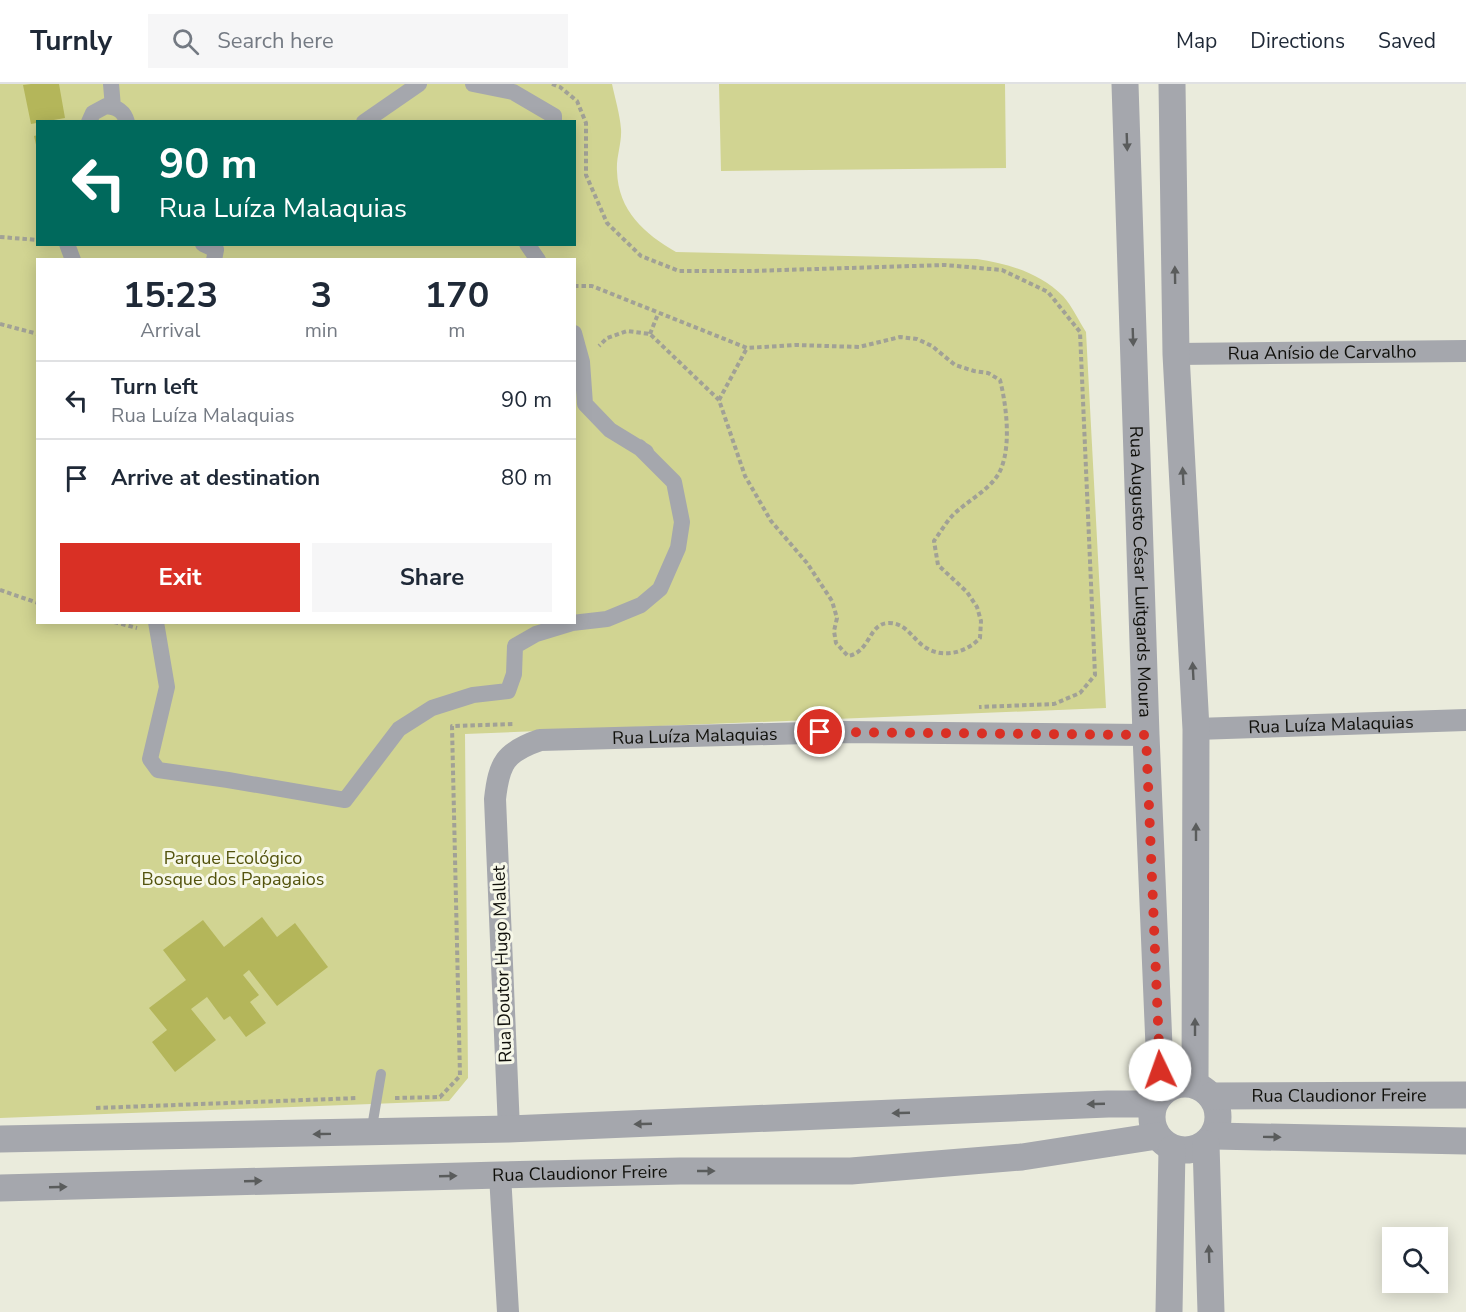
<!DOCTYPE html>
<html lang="en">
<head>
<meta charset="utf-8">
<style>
	:root { --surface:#fff; --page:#f6f6f7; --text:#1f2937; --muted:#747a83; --line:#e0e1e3; --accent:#d93025 }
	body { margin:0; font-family:"Nunito Sans",sans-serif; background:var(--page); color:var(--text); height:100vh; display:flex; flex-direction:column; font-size:22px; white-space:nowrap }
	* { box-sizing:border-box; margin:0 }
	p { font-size:20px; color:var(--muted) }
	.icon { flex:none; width:33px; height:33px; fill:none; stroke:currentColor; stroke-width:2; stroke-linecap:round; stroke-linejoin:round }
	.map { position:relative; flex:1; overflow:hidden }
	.drawer { position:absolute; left:36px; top:174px; width:540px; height:366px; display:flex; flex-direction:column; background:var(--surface); border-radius:0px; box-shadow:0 3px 15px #0003 }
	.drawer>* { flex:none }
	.top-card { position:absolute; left:36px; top:36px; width:540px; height:126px; border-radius:0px; box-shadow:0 3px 15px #0003; background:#00695c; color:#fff; overflow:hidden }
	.buttons { position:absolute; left:1382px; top:1143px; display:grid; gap:12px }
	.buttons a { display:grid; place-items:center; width:66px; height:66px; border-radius:0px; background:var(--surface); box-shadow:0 3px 15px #0003; font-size:30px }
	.pin { position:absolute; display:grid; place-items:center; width:51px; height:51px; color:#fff; margin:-26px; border:3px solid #fff; border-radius:50%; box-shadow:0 2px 6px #0007 }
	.me { position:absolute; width:66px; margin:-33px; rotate:357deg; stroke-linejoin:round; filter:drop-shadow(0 0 4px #0008) }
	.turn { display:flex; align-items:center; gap:21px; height:126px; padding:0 24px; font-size:27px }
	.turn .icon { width:78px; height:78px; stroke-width:2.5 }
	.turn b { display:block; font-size:42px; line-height:51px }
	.eta { display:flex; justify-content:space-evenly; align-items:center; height:102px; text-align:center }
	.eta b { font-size:36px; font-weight:700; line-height:42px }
	.action { display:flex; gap:12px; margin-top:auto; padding:12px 24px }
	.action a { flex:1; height:69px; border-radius:0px; background:var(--accent); color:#fff; font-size:24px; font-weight:700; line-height:69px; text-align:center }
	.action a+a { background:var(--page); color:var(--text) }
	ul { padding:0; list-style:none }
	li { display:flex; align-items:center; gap:18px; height:78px; padding:0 24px; border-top:2px solid var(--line) }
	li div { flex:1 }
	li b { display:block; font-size:22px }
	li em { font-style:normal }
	header { display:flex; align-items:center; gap:36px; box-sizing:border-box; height:84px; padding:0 30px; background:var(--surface); border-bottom:2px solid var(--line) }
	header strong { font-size:28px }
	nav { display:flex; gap:33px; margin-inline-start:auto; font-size:21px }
	.search { width:420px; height:54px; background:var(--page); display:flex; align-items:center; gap:15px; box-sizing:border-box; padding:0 21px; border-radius:0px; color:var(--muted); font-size:22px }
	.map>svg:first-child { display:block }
</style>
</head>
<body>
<header>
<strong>Turnly</strong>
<div class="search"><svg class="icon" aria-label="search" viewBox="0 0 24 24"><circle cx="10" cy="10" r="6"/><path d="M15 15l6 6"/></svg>Search here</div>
<nav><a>Map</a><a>Directions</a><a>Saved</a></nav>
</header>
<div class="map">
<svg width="1466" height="1228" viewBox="0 0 1466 1228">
	<rect width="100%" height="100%" fill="#eaebdc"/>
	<path fill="#d1d492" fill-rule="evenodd" d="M 0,0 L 612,0 C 615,14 620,31 621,45 C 622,59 616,73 617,87 C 618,127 645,150 676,168 L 977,175 C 1009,180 1040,189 1063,212 C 1072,222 1079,237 1086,248 L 1106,624 L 465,650 L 468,994 L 449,1017 L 0,1034 ZM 38,38 L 574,38 L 574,160 L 38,160 ZM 38,176 L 574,176 L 574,538 L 38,538 Z
		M 719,0 L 1005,0 L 1006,84 L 721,87 Z"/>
	<path fill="#b4b65a" d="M 31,0 L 59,0 L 65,34 L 31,40 L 23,1 Z
		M 38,51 L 38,65 L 37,65 L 34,52 Z
		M 262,833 L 277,853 L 295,839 L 328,883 L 277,922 L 249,886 L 243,891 L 259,911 L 250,918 L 266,939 L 246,953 L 230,932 L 224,936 L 207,913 L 191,925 L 216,956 L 175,988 L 152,958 L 167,946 L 149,924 L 186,896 L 163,866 L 203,836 L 224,863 Z"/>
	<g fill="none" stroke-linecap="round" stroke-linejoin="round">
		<path stroke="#a1a196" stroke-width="4" stroke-dasharray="4.5 3" stroke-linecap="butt" d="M 552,0 L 560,3 L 577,17 L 586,39 L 586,91 L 607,139 L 641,172 L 679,187 L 751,187 L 945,181 L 1002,186 L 1048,208 L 1080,248 L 1095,591 L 1080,609 L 1054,620 L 979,623
			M 0,153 L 38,156
			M 574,202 L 592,202 L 747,264 L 795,261 L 859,263 L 900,253 L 917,255 L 932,262 L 955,281 L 974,287 L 988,289 L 1000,296 C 1007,323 1013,373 995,395 C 984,409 966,418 953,431 C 946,438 940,449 934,457 L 938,481 L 967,508 L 977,523 L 981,537 L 980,554 C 966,569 941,576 922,561 C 911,552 905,539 889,539 C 868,539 871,568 848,572 L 836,559 L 834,547 L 837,534 L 832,517 L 807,479 L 771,437 L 745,392 L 719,316 L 650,250 L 627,247 L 607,254 L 599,262
			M 0,240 L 38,250
			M 650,250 L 658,230
			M 719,316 L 747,264
			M 0,506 L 38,519
			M 114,538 L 137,544
			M 395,1014 L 440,1013 L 460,992 L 452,642 L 513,640
			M 96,1024 L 358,1014"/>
		<path stroke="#a5a7ad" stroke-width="10" d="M 371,1049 L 381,990"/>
		<path stroke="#a5a7ad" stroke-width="16" d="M 111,0 L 113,23
			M 473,0 L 513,8 L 554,32 L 554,38
			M 89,38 L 93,29 L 106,22 C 117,23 124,27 127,38
			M 364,38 L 419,0
			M 67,160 L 73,176
			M 203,160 L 216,166 L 214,176
			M 527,160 L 538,176
			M 574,249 L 582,278 L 585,320 L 610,346 L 646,368
			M 156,538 L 167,603 L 150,675 L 158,686 L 228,696 L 345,716 L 399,645 L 432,624 L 473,611 L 508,607 L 514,590 L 515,562 L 536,550 L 572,539 L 607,535 L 641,521 L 660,505 L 678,464 L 682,438 L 674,398 L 639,363"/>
		<g stroke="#a5a7ad" stroke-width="22">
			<path id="s1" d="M 1176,270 L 1466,267"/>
			<path id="s2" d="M 1196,645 L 1466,636"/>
			<path id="s3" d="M 509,1045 L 495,715 C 499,679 505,668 540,656 L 844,648 L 1146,651"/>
			<path d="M 500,1091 L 508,1228"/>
		</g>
		<g stroke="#a5a7ad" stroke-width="27">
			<path id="s4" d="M 1125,0 L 1146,651 L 1161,1010"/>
			<path d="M 1172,0 L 1176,270 L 1196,645 L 1195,1001"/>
			<circle cx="1185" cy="1033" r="33"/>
			<path id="s5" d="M 1211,1012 L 1466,1011"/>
			<path d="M 1214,1052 L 1466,1057"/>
			<path d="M 0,1055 L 509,1045 L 1108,1020 L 1154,1020"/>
			<path d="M 1206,1060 L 1211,1228"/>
			<path id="s6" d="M 0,1104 L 500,1091 L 680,1087 L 851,1087 L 1022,1073 L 1157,1052"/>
			<path d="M 1169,1228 L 1172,1065"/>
		</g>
	</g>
	<defs><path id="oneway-solid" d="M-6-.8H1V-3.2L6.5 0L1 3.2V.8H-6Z" transform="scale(1.5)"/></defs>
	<g fill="#5a5c5c">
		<use href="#oneway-solid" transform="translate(1127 58) rotate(88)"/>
		<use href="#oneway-solid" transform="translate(1175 191) rotate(-91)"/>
		<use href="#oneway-solid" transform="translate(1133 253) rotate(88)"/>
		<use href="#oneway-solid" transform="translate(1183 392) rotate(-93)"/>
		<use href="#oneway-solid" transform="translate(1193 587) rotate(-93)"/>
		<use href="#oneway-solid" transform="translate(1196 748) rotate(-90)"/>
		<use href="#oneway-solid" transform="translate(1195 943) rotate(-90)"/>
		<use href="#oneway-solid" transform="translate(1096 1020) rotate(178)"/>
		<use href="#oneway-solid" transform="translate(901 1029) rotate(178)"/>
		<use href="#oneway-solid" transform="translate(643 1040) rotate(178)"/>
		<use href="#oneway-solid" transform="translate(322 1050) rotate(179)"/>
		<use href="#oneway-solid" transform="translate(1272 1053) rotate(1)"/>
		<use href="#oneway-solid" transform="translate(706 1087)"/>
		<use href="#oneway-solid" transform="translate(448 1092) rotate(-2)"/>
		<use href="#oneway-solid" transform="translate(253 1097) rotate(-2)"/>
		<use href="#oneway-solid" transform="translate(58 1103) rotate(-2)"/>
		<use href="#oneway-solid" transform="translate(1209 1170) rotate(-92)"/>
	</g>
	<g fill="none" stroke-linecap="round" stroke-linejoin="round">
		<path stroke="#d93025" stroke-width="10" stroke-dasharray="0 18" d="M 820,648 L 1146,651 L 1160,986"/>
	</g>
	<g text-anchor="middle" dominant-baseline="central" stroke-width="6" stroke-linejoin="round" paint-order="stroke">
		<g font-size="18" fill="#10100b" stroke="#f7f8e9">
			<text stroke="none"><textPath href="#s1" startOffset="146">Rua Anísio de Carvalho</textPath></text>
			<text stroke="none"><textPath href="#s4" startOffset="488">Rua Augusto César Luitgards Moura</textPath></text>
			<text stroke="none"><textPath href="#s2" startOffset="135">Rua Luíza Malaquias</textPath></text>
			<text stroke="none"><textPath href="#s3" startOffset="566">Rua Luíza Malaquias</textPath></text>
			<text transform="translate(502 880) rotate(-92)">Rua Doutor Hugo Mallet</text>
			<text stroke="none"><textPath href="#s5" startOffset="128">Rua Claudionor Freire</textPath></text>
			<text stroke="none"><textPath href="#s6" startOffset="580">Rua Claudionor Freire</textPath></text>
		</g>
		<g font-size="18" fill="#53530d" stroke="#f7f8e9">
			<text x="233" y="774">Parque Ecológico<tspan x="233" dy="21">Bosque dos Papagaios</tspan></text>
		</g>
	</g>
</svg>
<div class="buttons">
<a><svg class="icon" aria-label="search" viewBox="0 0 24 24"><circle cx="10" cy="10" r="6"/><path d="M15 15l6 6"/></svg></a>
</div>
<div class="pin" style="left:820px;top:648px;background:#d93025"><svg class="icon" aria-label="arrive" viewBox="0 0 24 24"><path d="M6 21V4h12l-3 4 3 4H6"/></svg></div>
<svg class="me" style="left:1160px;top:986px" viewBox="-20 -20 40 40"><circle r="19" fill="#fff"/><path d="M0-13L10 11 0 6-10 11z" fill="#d93025"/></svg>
<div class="top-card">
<div class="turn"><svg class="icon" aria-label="left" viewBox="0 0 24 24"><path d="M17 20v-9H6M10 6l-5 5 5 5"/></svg><div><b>90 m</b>Rua Luíza Malaquias</div></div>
</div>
<section class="drawer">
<div class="eta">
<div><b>15:23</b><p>Arrival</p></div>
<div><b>3</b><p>min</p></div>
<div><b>170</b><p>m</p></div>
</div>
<ul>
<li><svg class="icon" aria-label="left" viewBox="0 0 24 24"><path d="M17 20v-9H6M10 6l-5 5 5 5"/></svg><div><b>Turn left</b><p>Rua Luíza Malaquias</p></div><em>90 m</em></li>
<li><svg class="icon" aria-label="arrive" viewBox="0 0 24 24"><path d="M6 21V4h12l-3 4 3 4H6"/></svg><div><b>Arrive at destination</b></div><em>80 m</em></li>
</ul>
<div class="action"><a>Exit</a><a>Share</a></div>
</section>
</div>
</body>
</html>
